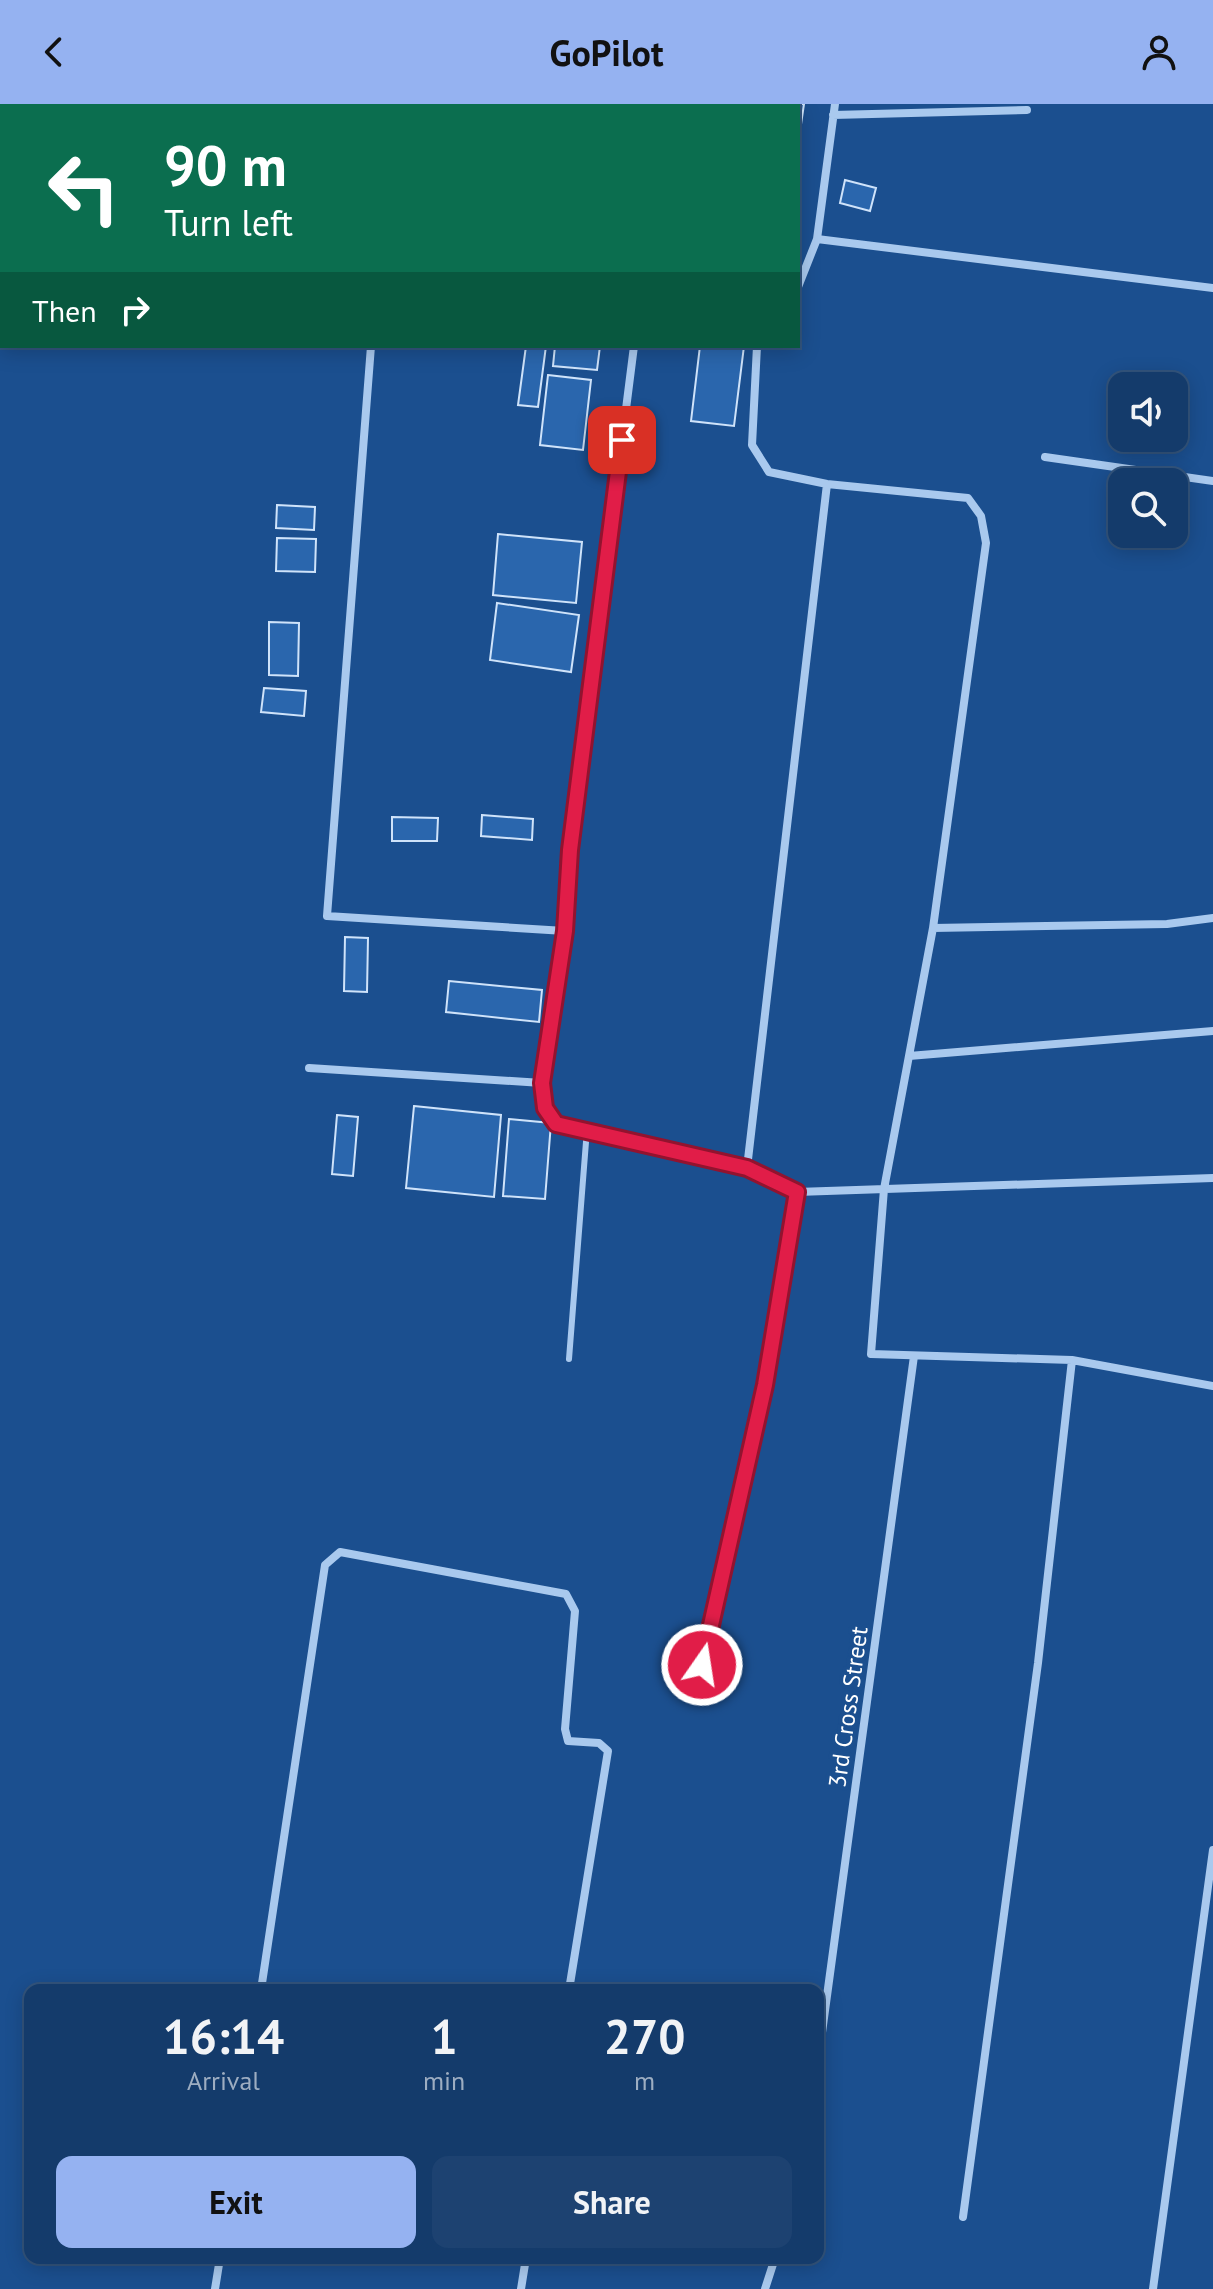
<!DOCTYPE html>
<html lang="en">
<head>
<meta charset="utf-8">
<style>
	:root { --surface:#143b6b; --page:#1d4271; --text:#f1f3f6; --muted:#9dadc1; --line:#33557e; --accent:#95b2f1 }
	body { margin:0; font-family:"PT Sans",sans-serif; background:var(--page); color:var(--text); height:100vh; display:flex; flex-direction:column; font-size:30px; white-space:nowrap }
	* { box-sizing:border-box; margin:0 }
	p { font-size:26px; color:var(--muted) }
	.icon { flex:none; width:44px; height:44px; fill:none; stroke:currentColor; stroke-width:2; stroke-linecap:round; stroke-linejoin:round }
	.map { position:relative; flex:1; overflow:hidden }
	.details { position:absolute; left:24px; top:1880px; width:800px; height:280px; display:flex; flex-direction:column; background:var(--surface); border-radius:16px; box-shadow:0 4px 20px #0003,0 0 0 2px var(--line) }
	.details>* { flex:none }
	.top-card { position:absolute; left:0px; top:0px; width:800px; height:244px; box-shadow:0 4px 20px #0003,0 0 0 2px var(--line); background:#0b6e4f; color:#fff; overflow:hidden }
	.fabs { position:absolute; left:1108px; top:268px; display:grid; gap:16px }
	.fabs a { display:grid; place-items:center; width:80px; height:80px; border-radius:16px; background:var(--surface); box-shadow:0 4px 20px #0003,0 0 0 2px var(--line); font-size:40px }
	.pin { position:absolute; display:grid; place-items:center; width:68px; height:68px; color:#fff; margin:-34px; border-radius:16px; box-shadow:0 4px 12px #0006 }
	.me { position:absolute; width:88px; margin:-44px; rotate:13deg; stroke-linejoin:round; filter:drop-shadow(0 0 6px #0008) }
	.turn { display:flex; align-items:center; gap:28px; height:168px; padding:0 32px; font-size:36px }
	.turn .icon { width:104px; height:104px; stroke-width:2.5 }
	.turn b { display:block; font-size:56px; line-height:68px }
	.then { display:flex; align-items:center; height:76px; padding:0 32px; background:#0003; gap:16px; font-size:30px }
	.eta { display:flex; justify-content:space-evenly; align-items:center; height:136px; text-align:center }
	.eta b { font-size:48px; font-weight:600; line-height:56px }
	.action { display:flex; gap:16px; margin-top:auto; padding:16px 32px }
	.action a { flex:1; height:92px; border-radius:16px; background:var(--accent); color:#111; font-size:32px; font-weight:600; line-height:92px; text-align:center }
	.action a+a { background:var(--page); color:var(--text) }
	header { display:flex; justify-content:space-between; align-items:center; height:104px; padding:0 32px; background:var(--accent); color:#111; font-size:36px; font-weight:600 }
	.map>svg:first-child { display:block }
</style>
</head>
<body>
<header><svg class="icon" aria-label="back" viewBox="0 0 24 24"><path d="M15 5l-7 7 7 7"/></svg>GoPilot<svg class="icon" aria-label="person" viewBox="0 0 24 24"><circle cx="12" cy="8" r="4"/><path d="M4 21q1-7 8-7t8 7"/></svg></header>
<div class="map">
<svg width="1213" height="2185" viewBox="0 0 1213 2185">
	<rect width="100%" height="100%" fill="#1b4f8f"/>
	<path fill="#2a66ad" stroke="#cfe3fa" stroke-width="2" d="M 355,0 L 453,0 L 355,2 Z
		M 736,0 L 804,0 L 799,34 L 798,2 Z
		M 845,76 L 876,84 L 870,107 L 840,99 Z
		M 526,242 L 546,242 L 538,303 L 518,301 Z
		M 555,242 L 600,242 L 597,266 L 553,262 Z
		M 700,242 L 744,242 L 734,322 L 691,317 Z
		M 548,271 L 591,276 L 583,346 L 540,341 Z
		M 277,401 L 315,403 L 314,426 L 276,424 Z
		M 498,430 L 582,438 L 576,499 L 493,491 Z
		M 277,434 L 316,435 L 315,468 L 276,467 Z
		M 497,499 L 579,511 L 571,568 L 490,556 Z
		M 269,518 L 299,519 L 298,572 L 269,571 Z
		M 264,584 L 306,587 L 304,612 L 261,608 Z
		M 482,711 L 533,715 L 532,736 L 481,732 Z
		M 392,713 L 438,714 L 437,737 L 392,737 Z
		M 345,833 L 368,834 L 367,888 L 344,887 Z
		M 449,877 L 542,886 L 539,918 L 446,908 Z
		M 414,1002 L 501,1011 L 494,1093 L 406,1084 Z
		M 337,1011 L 358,1013 L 353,1072 L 332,1070 Z
		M 509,1015 L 551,1019 L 545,1095 L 503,1092 Z"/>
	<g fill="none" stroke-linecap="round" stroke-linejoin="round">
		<path stroke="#a9c9ee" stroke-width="6" d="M 569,1255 L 587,1025"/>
		<path stroke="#a9c9ee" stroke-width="8" d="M 216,2 L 216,0
			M 833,11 L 1027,6
			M 0,101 L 2,102
			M 817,135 L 1213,184
			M 798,183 L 817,135 L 835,0
			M 371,242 L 327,812 L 565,827
			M 634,242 L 570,746 L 565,827 L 542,979 L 545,1004 L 556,1020 L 747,1064 L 797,1088 L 1213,1074
			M 757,242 L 752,341 L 769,368 L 827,380 L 968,394 L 981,412 L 986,439 L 933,824 L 884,1085 L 871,1250 L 1072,1256 L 1213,1282
			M 1045,353 L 1213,377
			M 933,824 L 1167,820 L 1213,814
			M 909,952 L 1213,927
			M 309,964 L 542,979
			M 747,1064 L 827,380
			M 702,1561 L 765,1281 L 797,1088
			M 261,1886 L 325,1461 L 340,1448 L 566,1490 L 575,1507 L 565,1625 L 568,1637 L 599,1639 L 608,1647 L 569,1886
			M 818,1958 L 914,1252
			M 963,2113 L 1038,1559 L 1072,1256
			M 215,2185 L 220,2154
			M 521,2185 L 526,2154
			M 765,2185 L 775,2154
			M 1153,2185 L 1213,1746"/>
	</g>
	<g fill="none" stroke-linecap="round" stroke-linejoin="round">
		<g stroke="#92132f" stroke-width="20">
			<path id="route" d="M 622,336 L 570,746 L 565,827 L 542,979 L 545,1004 L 556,1020 L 747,1064 L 797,1088 L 765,1281 L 702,1561"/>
		</g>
		<use href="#route" stroke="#e11d48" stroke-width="14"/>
	</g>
	<g text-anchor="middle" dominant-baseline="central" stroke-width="8" stroke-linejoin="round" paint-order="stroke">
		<g font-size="24" fill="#fff" stroke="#1b4f8f">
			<text transform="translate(848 1603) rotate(-82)">3rd Cross Street</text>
		</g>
	</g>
</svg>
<div class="fabs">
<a><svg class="icon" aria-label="sound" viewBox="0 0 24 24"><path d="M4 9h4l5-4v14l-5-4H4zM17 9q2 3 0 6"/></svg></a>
<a><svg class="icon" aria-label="search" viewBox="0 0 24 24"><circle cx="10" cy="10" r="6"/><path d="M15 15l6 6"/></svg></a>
</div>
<div class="pin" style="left:622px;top:336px;background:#d93025"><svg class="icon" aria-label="arrive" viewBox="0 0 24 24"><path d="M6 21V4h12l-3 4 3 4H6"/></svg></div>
<svg class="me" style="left:702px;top:1561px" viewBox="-20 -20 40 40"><circle r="17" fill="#e11d48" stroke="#fff" stroke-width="3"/><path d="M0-11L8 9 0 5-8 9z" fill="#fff"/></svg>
<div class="top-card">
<div class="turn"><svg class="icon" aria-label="left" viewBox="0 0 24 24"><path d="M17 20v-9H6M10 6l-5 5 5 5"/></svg><div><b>90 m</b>Turn left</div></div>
<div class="then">Then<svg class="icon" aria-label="right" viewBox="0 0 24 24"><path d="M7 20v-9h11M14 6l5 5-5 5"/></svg></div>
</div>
<section class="details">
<div class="eta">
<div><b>16:14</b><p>Arrival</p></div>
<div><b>1</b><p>min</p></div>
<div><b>270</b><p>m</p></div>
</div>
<div class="action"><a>Exit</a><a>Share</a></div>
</section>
</div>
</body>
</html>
